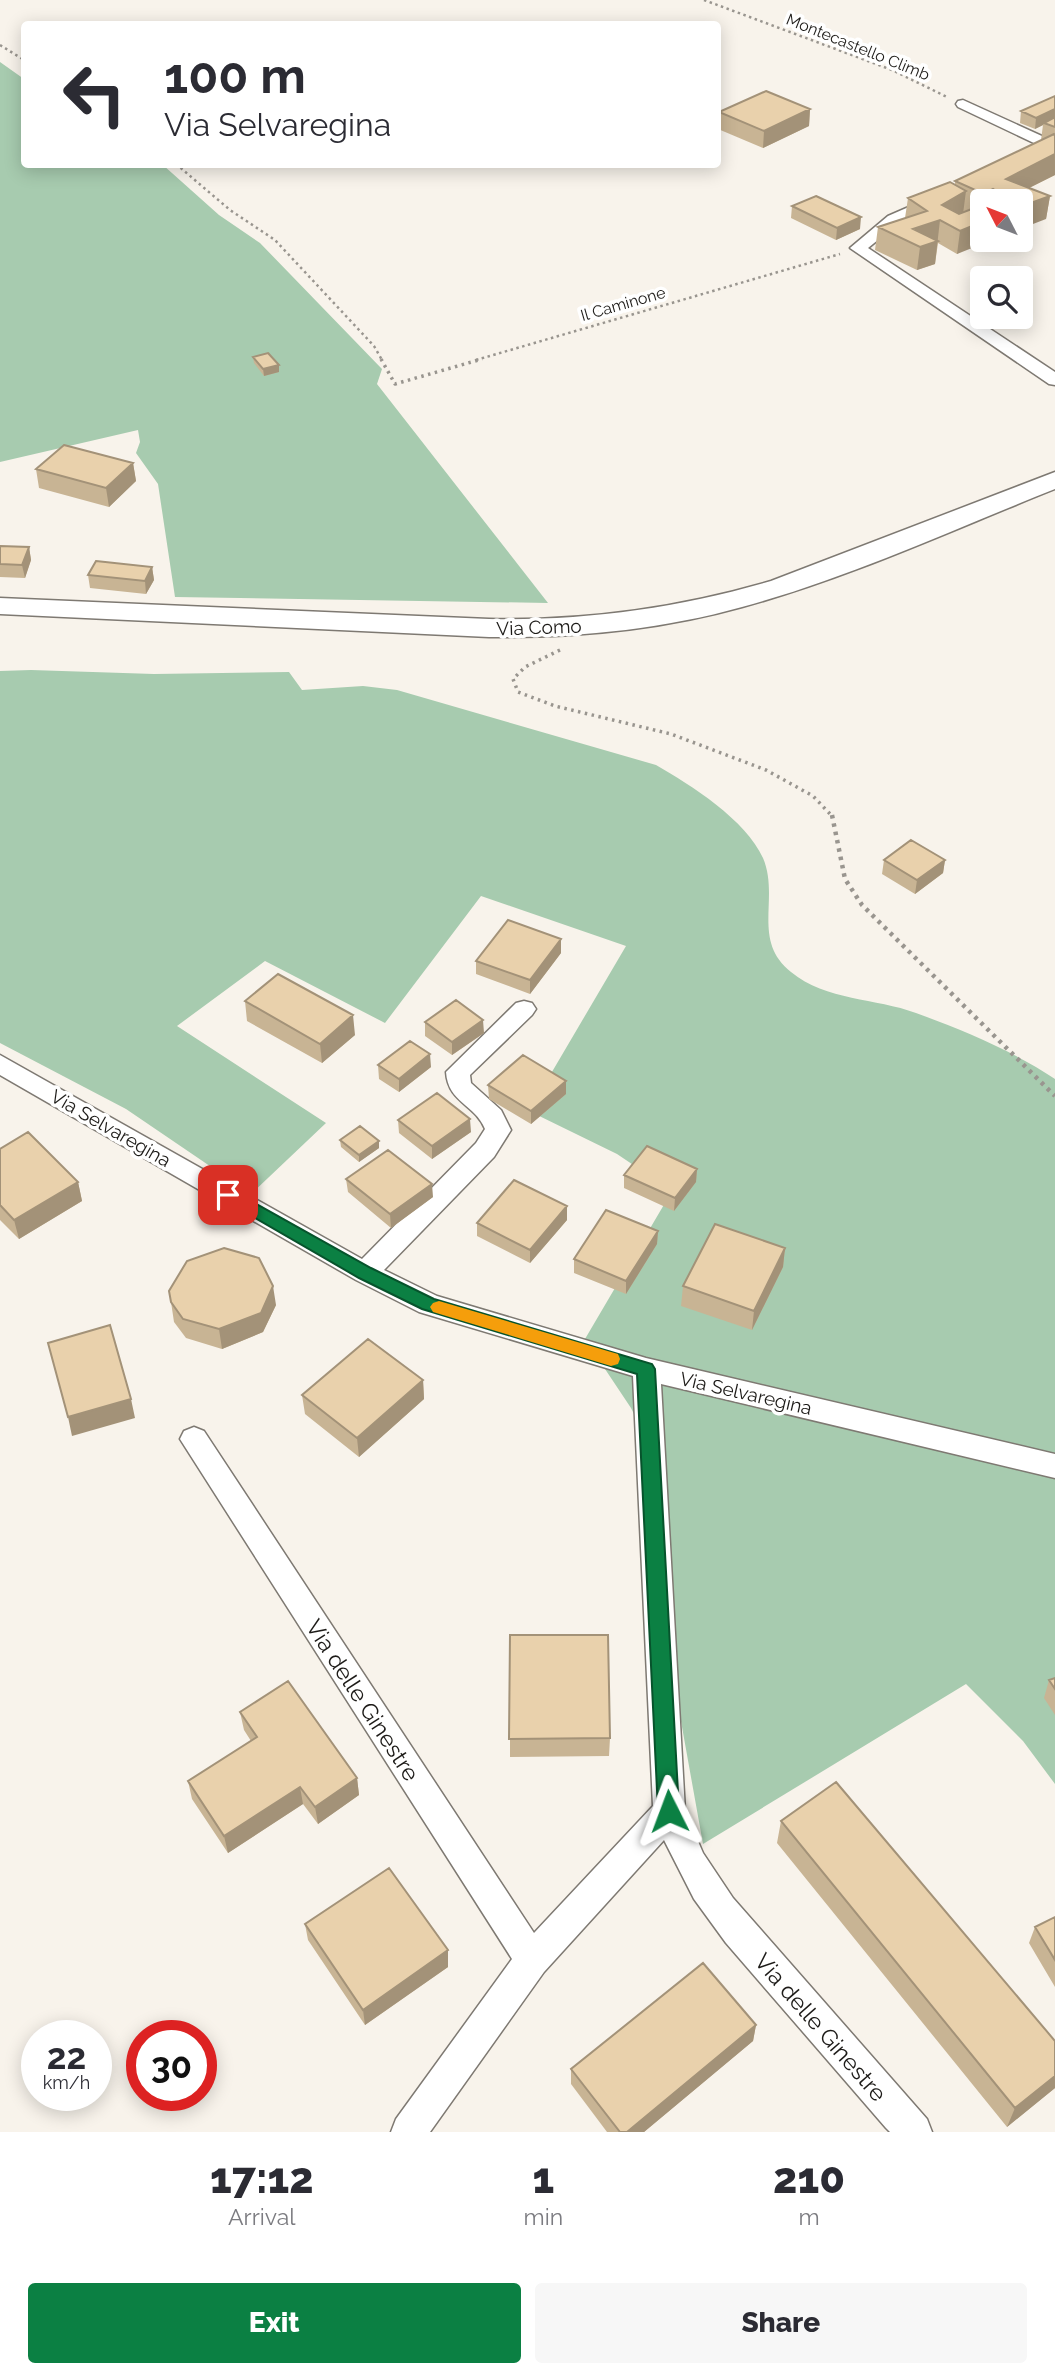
<!DOCTYPE html>
<html lang="en">
<head>
<meta charset="utf-8">
<style>
	:root { --surface:#fff; --page:#f7f7f7; --text:#2b2b33; --muted:#7c7c81; --accent:#0b8043 }
	body { margin:0; font-family:Raleway,sans-serif; background:var(--page); color:var(--text); height:100vh; display:flex; flex-direction:column; font-size:26px; white-space:nowrap }
	* { box-sizing:border-box; margin:0 }
	p { font-size:23px; color:var(--muted) }
	.icon { flex:none; width:38px; height:38px; fill:none; stroke:currentColor; stroke-width:2; stroke-linecap:round; stroke-linejoin:round }
	.map { position:relative; height:2132px; overflow:hidden }
	.side { display:flex; flex-direction:column; background:var(--surface); flex:1 }
	.side>* { flex:none }
	.hud { position:absolute; left:21px; top:21px; width:700px; height:147px; border-radius:7px; box-shadow:0 4px 18px #0003; background:#fff; color:var(--text); overflow:hidden }
	.needle { width:46px; rotate:312deg }
	.tools { position:absolute; left:970px; top:189px; display:grid; gap:14px }
	.tools a { display:grid; place-items:center; width:63px; height:63px; border-radius:7px; background:var(--surface); box-shadow:0 4px 18px #0003; font-size:35px }
	.speed { position:absolute; left:21px; top:2020px; display:flex; gap:14px; font-size:35px; font-weight:700; text-align:center }
	.speed>* { display:grid; place-content:center; width:91px; height:91px; border-radius:50%; background:var(--surface); box-shadow:0 4px 18px #0003; line-height:1 }
	.speed small { font-size:18px; font-weight:400 }
	.speed .limit { border:10px solid #d22; background:#fff; color:#111 }
	.pin { position:absolute; display:grid; place-items:center; width:60px; height:60px; color:#fff; margin:-30px; border-radius:14px; box-shadow:0 4px 10px #0006 }
	.me { position:absolute; width:77px; margin:-38px; rotate:357deg; stroke-linejoin:round; filter:drop-shadow(0 0 5px #0008) }
	.turn { display:flex; align-items:center; gap:24px; height:147px; padding:0 28px; font-size:32px }
	.turn .icon { width:91px; height:91px; stroke-width:2.5 }
	.turn b { display:block; font-size:49px; line-height:60px }
	.eta { display:flex; justify-content:space-evenly; align-items:center; height:119px; text-align:center }
	.eta b { font-size:42px; font-weight:800; line-height:49px }
	.primary-button { display:flex; gap:14px; margin-top:auto; padding:14px 28px }
	.primary-button a { flex:1; height:80px; border-radius:7px; background:var(--accent); color:#fff; font-size:28px; font-weight:800; line-height:80px; text-align:center }
	.primary-button a+a { background:var(--page); color:var(--text) }
	.map>svg:first-child { display:block }
</style>
</head>
<body>
<div class="map">
<svg width="1055" height="2132" viewBox="0 0 1055 2132">
	<rect width="100%" height="100%" fill="#f8f3eb"/>
	<path fill="#a7cbaf" d="M 0,62 L 24,79 L 24,164 L 163,165 L 219,215 L 260,243 L 382,369 L 377,384 L 548,603 L 175,597 L 158,484 L 136,453 L 140,442 L 138,430 L 0,462 Z
		M 31,670 L 154,674 L 289,672 L 302,690 L 363,686 L 397,690 L 656,765 C 691,785 746,820 763,858 C 780,898 751,940 791,972 C 826,1001 876,998 916,1013 C 963,1030 1013,1051 1055,1079 L 1055,1784 L 1023,1741 L 966,1684 L 703,1844 L 670,1660 L 648,1442 L 631,1408 L 585,1339 L 672,1191 L 617,1154 L 529,1111 L 626,946 L 481,896 L 385,1023 L 265,961 L 177,1026 L 326,1123 L 251,1194 L 126,1109 L 0,1043 L 0,671 Z"/>
	<g fill="none" stroke-linecap="round" stroke-linejoin="round">
		<g stroke="#7e7972" stroke-width="3">
			<path id="street" d="M 963,100 L 1055,142 L 1055,153 L 958,107 L 956,104 L 958,101 Z
				M 934,196 L 942,201 L 940,204 L 900,222 L 868,248 L 1055,372 L 1055,385 L 1049,384 L 850,248 L 888,216 Z
				M 524,1001 L 532,1003 L 536,1009 L 532,1015 L 470,1075 L 471,1083 L 501,1110 L 511,1130 L 494,1157 L 384,1270 L 437,1296 L 646,1358 L 1055,1454 L 1055,1478 L 661,1384 L 685,1811 L 703,1853 L 733,1898 L 927,2119 L 932,2132 L 890,2132 L 886,2128 L 726,1943 L 694,1899 L 664,1840 L 544,1972 L 430,2132 L 391,2132 L 396,2119 L 512,1959 L 180,1439 L 184,1431 L 194,1427 L 204,1431 L 534,1933 L 653,1806 L 633,1376 L 419,1312 L 356,1280 L 0,1075 L 0,1055 L 362,1259 L 476,1143 L 485,1129 C 475,1104 448,1103 446,1072 L 516,1003 Z"/>
		</g>
		<g stroke="#7e7972" stroke-width="3">
			<path id="secondary" d="M 1055,472 L 1055,489 C 952,530 849,578 742,607 C 660,630 573,638 489,637 L 0,614 L 0,598 L 489,619 C 585,621 679,608 771,581 Z"/>
		</g>
		<path stroke="#99958f" stroke-width="2.5" stroke-dasharray="2.5 3.5" stroke-linecap="butt" d="M 704,0 L 892,70 L 947,97
			M 0,45 L 24,60
			M 176,164 L 230,210 L 275,240 L 374,346 L 382,360
			M 476,360 L 840,254"/>
		<path stroke="#99958f" stroke-width="3.5" stroke-dasharray="2.5 4.5" stroke-linecap="butt" d="M 381,359 L 395,384 L 482,359
			M 560,650 L 525,667 L 513,679 L 518,692 L 555,706 L 671,734 L 766,770 L 813,796 L 833,817"/>
		<path stroke="#99958f" stroke-width="4.5" stroke-dasharray="3.5 5" stroke-linecap="butt" d="M 832,815 L 845,879 L 862,905 L 1055,1096"/>
		<use href="#street" fill="#fff" fill-rule="evenodd"/>
		<use href="#secondary" fill="#fff" fill-rule="evenodd"/>
	</g>
	<path fill="#c8b494" d="M 1055,96 L 1055,175 L 1029,188 L 1050,196 L 1046,219 L 1020,201 L 982,201 L 982,240 L 957,254 L 938,243 L 935,264 L 917,270 L 875,250 L 878,227 L 905,218 L 908,198 L 955,185 L 955,181 L 1042,140 L 1041,140 L 1043,125 L 1035,129 L 1020,123 L 1021,111 Z
		M 810,109 L 809,126 L 763,148 L 718,129 L 719,112 Z
		M 792,206 L 860,229 L 836,240 L 791,218 Z
		M 253,357 L 279,372 L 264,376 L 254,363 Z
		M 133,463 L 136,481 L 109,507 L 39,488 L 36,469 Z
		M 0,546 L 29,547 L 31,560 L 25,578 L 0,577 Z
		M 152,567 L 154,580 L 146,594 L 90,588 L 88,575 Z
		M 884,860 L 945,860 L 943,873 L 915,894 L 882,874 Z
		M 561,953 L 530,994 L 476,974 L 476,961 Z
		M 245,1001 L 355,1035 L 322,1063 L 247,1021 Z
		M 425,1022 L 484,1033 L 452,1055 L 425,1036 Z
		M 378,1065 L 431,1067 L 399,1092 L 379,1079 Z
		M 566,1081 L 566,1094 L 531,1124 L 489,1099 L 488,1085 Z
		M 398,1120 L 471,1132 L 432,1159 L 399,1133 Z
		M 340,1140 L 379,1141 L 379,1148 L 359,1162 L 341,1147 Z
		M 0,1149 L 78,1182 L 82,1201 L 19,1239 L 0,1220 Z
		M 697,1169 L 696,1182 L 674,1211 L 624,1188 L 624,1175 Z
		M 346,1179 L 433,1197 L 391,1228 L 348,1192 Z
		M 567,1220 L 530,1263 L 477,1236 L 477,1223 Z
		M 658,1231 L 657,1244 L 626,1294 L 574,1273 L 574,1259 Z
		M 785,1248 L 783,1267 L 752,1330 L 681,1306 L 683,1286 Z
		M 171,1302 L 276,1305 L 263,1332 L 222,1349 L 186,1338 L 174,1322 Z
		M 423,1380 L 424,1399 L 359,1457 L 305,1414 L 302,1395 Z
		M 510,1635 L 610,1738 L 609,1756 L 510,1757 Z
		M 1055,1678 L 1055,1715 L 1044,1698 L 1049,1680 Z
		M 240,1712 L 357,1778 L 359,1795 L 318,1824 L 303,1804 L 228,1853 L 192,1799 L 188,1781 L 251,1741 L 244,1730 Z
		M 781,1821 L 1055,2041 L 1055,2088 L 1007,2127 L 777,1843 Z
		M 1055,1917 L 1055,1987 L 1029,1943 L 1035,1927 Z
		M 305,1924 L 448,1950 L 448,1967 L 365,2025 L 308,1940 Z
		M 756,2025 L 753,2041 L 644,2132 L 607,2132 L 571,2084 L 571,2069 Z"/>
	<path fill="#a39278" d="M 810,109 L 809,126 L 763,148 L 764,131 Z
		M 1055,109 L 1055,120 L 1044,123 L 1043,125 L 1035,129 L 1036,118 Z
		M 1055,154 L 1055,175 L 1003,201 L 1006,179 Z
		M 993,189 L 991,201 L 983,201 L 984,194 Z
		M 966,191 L 963,214 L 940,220 L 935,264 L 917,270 L 920,247 L 913,229 L 942,205 Z
		M 1050,196 L 1046,219 L 1020,229 L 1020,207 Z
		M 861,217 L 860,229 L 836,240 L 837,228 Z
		M 982,222 L 982,240 L 992,240 L 957,254 L 960,231 Z
		M 279,365 L 279,372 L 264,376 L 263,369 Z
		M 133,463 L 136,481 L 109,507 L 106,488 Z
		M 29,547 L 31,560 L 25,578 L 22,565 Z
		M 152,567 L 154,580 L 146,594 L 145,581 Z
		M 945,860 L 943,873 L 915,894 L 917,880 Z
		M 561,939 L 561,953 L 530,994 L 530,980 Z
		M 353,1015 L 355,1035 L 322,1063 L 320,1044 Z
		M 483,1020 L 484,1033 L 452,1055 L 452,1042 Z
		M 430,1054 L 431,1067 L 399,1092 L 399,1079 Z
		M 566,1081 L 566,1094 L 531,1124 L 531,1111 Z
		M 470,1119 L 471,1132 L 432,1159 L 432,1146 Z
		M 379,1141 L 379,1148 L 359,1162 L 359,1155 Z
		M 697,1169 L 696,1182 L 674,1211 L 675,1198 Z
		M 78,1182 L 82,1201 L 19,1239 L 14,1220 Z
		M 432,1184 L 433,1197 L 391,1228 L 390,1214 Z
		M 567,1206 L 567,1220 L 530,1263 L 530,1250 Z
		M 658,1231 L 657,1244 L 626,1294 L 626,1281 Z
		M 785,1248 L 783,1267 L 752,1330 L 754,1311 Z
		M 273,1286 L 276,1305 L 263,1332 L 222,1349 L 219,1329 Z
		M 423,1380 L 424,1399 L 359,1457 L 357,1438 Z
		M 131,1399 L 135,1418 L 72,1436 L 68,1417 Z
		M 357,1778 L 359,1795 L 318,1824 L 315,1807 Z
		M 300,1787 L 303,1804 L 228,1853 L 224,1836 Z
		M 448,1950 L 448,1967 L 365,2025 L 363,2010 Z
		M 756,2025 L 753,2041 L 644,2132 L 627,2132 Z
		M 1055,2076 L 1055,2088 L 1007,2127 L 1015,2108 Z"/>
	<path fill="#e9d1ac" stroke="#a39278" stroke-width="2" d="M 766,91 L 810,109 L 764,131 L 719,112 Z
		M 1055,96 L 1055,109 L 1036,118 L 1021,111 Z
		M 1055,117 L 1055,127 L 1044,123 Z
		M 1054,134 L 1055,135 L 1055,154 L 1006,179 L 1050,196 L 1020,207 L 1020,201 L 991,201 L 1004,196 L 993,189 L 984,194 L 955,181 Z
		M 950,182 L 966,191 L 942,205 L 959,214 L 982,205 L 982,222 L 960,231 L 940,220 L 913,229 L 938,241 L 920,247 L 878,227 L 927,211 L 908,198 Z
		M 816,196 L 861,217 L 837,228 L 792,206 Z
		M 268,353 L 279,365 L 263,369 L 253,357 Z
		M 64,445 L 133,463 L 106,488 L 36,469 Z
		M 0,546 L 29,547 L 22,565 L 0,564 Z
		M 96,561 L 152,567 L 145,581 L 88,575 Z
		M 911,840 L 945,860 L 917,880 L 884,860 Z
		M 508,920 L 561,939 L 530,980 L 476,961 Z
		M 278,974 L 353,1015 L 320,1044 L 245,1001 Z
		M 456,1000 L 483,1020 L 452,1042 L 425,1022 Z
		M 410,1041 L 430,1054 L 399,1079 L 378,1065 Z
		M 523,1055 L 566,1081 L 531,1111 L 488,1085 Z
		M 437,1093 L 470,1119 L 432,1146 L 398,1120 Z
		M 360,1126 L 379,1141 L 359,1155 L 340,1140 Z
		M 28,1132 L 78,1182 L 14,1220 L 0,1205 L 0,1149 Z
		M 647,1146 L 697,1169 L 675,1198 L 624,1175 Z
		M 388,1150 L 432,1184 L 390,1214 L 346,1179 Z
		M 514,1180 L 567,1206 L 530,1250 L 477,1223 Z
		M 606,1210 L 658,1231 L 626,1281 L 574,1259 Z
		M 715,1224 L 785,1248 L 754,1311 L 683,1286 Z
		M 224,1248 L 259,1258 L 273,1286 L 261,1313 L 219,1329 L 183,1319 L 171,1302 L 169,1291 L 187,1261 Z
		M 110,1325 L 131,1399 L 68,1417 L 48,1343 Z
		M 368,1339 L 423,1380 L 357,1438 L 302,1395 Z
		M 510,1635 L 608,1635 L 610,1738 L 509,1739 Z
		M 1055,1678 L 1055,1689 L 1049,1680 Z
		M 288,1681 L 357,1778 L 315,1807 L 300,1787 L 224,1836 L 188,1781 L 257,1737 L 240,1712 Z
		M 836,1782 L 1055,2041 L 1055,2076 L 1015,2108 L 781,1821 Z
		M 389,1868 L 448,1950 L 363,2010 L 305,1924 Z
		M 1055,1917 L 1055,1960 L 1035,1927 Z
		M 703,1963 L 756,2025 L 627,2132 L 620,2132 L 571,2069 Z"/>
	<path fill="#0b8043" stroke="#07532c" stroke-width="2" d="M 228,1188 L 371,1268 L 434,1299 L 652,1364 L 655,1369 L 679,1811 L 676,1818 L 669,1821 L 661,1818 L 658,1811 L 637,1374 L 422,1309 L 359,1278 L 222,1199 L 220,1195 L 222,1190 Z"/>
	<path fill="#f59e0b" d="M 439,1301 L 611,1352 L 618,1354 L 620,1359 L 618,1364 L 611,1366 L 433,1312 L 430,1307 L 433,1303 Z"/>
	<g text-anchor="middle" dominant-baseline="central" stroke-width="7" stroke-linejoin="round" paint-order="stroke">
		<g font-size="16" fill="#1d1b18" stroke="#fff">
			<text transform="translate(858 47) rotate(22)">Montecastello Climb</text>
			<text transform="translate(623 304) rotate(-16)">Il Caminone</text>
		</g>
		<g font-size="19" fill="#1d1b18" stroke="#fff">
			<text transform="translate(539 627) rotate(-2)">Via Como</text>
			<text transform="translate(111 1128) rotate(30)">Via Selvaregina</text>
			<text transform="translate(746 1393) rotate(13)">Via Selvaregina</text>
		</g>
		<g font-size="23" fill="#1d1b18" stroke="#fff">
			<text transform="translate(363 1700) rotate(57)">Via delle Ginestre</text>
			<text transform="translate(821 2027) rotate(49)">Via delle Ginestre</text>
		</g>
	</g>
</svg>
<div class="tools">
<a><svg class="needle" viewBox="-14 -14 28 28"><path d="M0-13l5 13h-10z" fill="#e53935"/><path d="M0 13l5-13h-10z" fill="#7c7c81"/></svg></a>
<a><svg class="icon" aria-label="search" viewBox="0 0 24 24"><circle cx="10" cy="10" r="6"/><path d="M15 15l6 6"/></svg></a>
</div>
<div class="speed"><div>22<small>km/h</small></div><div class="limit">30</div></div>
<div class="pin" style="left:228px;top:1195px;background:#d93025"><svg class="icon" aria-label="arrive" viewBox="0 0 24 24"><path d="M6 21V4h12l-3 4 3 4H6"/></svg></div>
<svg class="me" style="left:669px;top:1811px" viewBox="-20 -20 40 40"><path d="M0-17L14 15 0 8-14 15z" fill="#0b8043" stroke="#fff" stroke-width="4"/></svg>
<div class="hud">
<div class="turn"><svg class="icon" aria-label="left" viewBox="0 0 24 24"><path d="M17 20v-9H6M10 6l-5 5 5 5"/></svg><div><b>100 m</b>Via Selvaregina</div></div>
</div>
</div>
<section class="side">
<div class="eta">
<div><b>17:12</b><p>Arrival</p></div>
<div><b>1</b><p>min</p></div>
<div><b>210</b><p>m</p></div>
</div>
<div class="primary-button"><a>Exit</a><a>Share</a></div>
</section>
</body>
</html>
